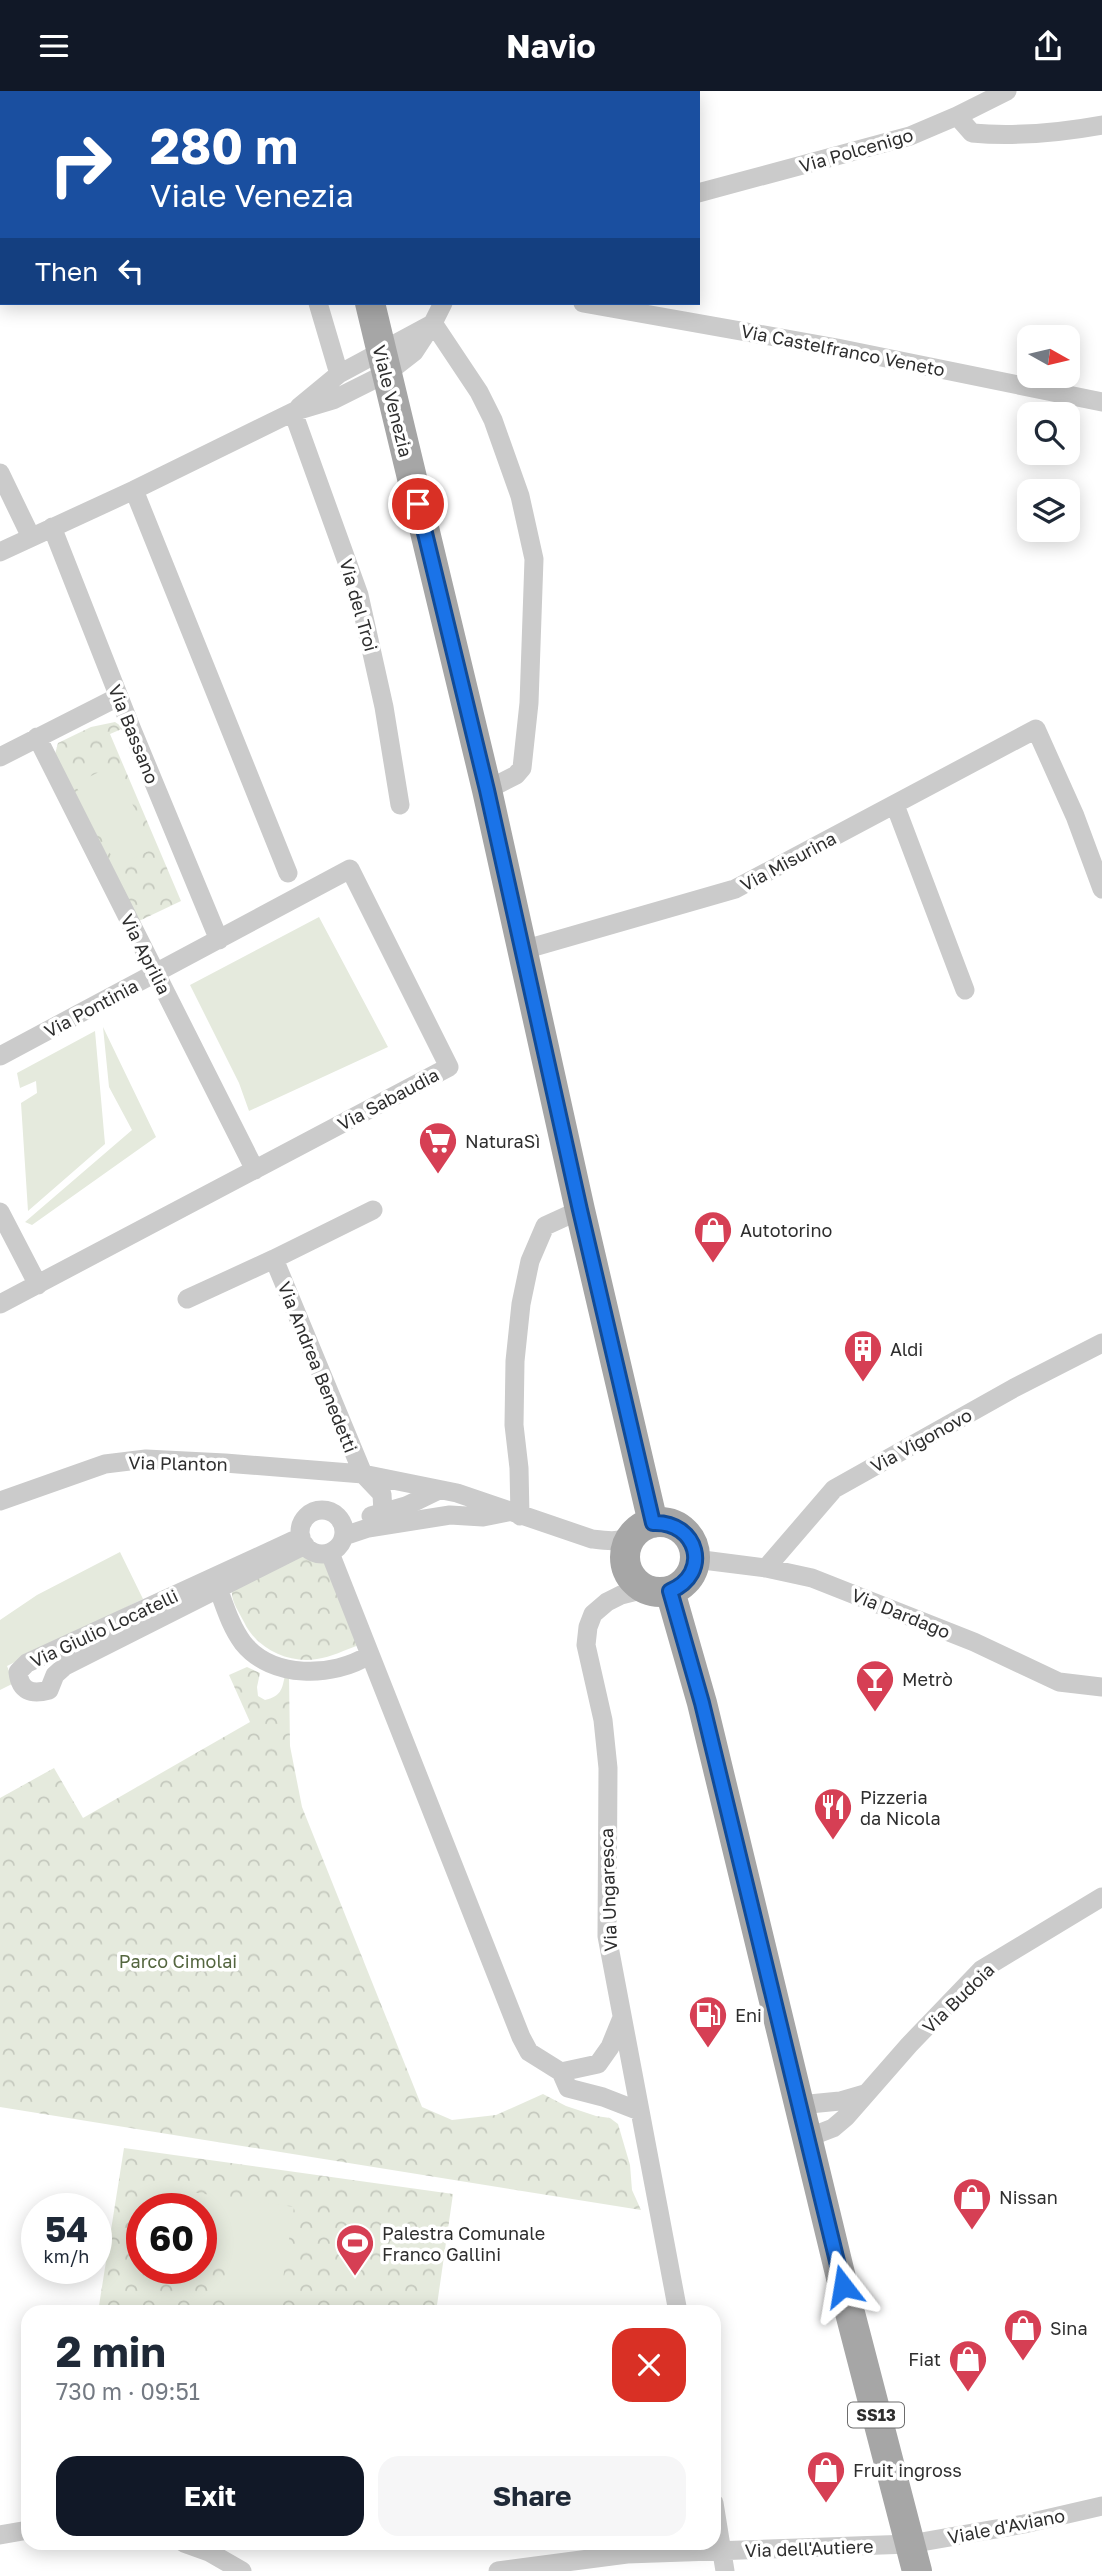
<!DOCTYPE html>
<html lang="en">
<head>
<meta charset="utf-8">
<style>
	:root { --surface:#fff; --page:#f6f6f7; --text:#1f2937; --muted:#747a83; --accent:#111827 }
	body { margin:0; font-family:"Golos Text",sans-serif; background:var(--page); color:var(--text); height:100vh; display:flex; flex-direction:column; font-size:26px; white-space:nowrap }
	* { box-sizing:border-box; margin:0 }
	p { font-size:23px; color:var(--muted) }
	.icon { flex:none; width:38px; height:38px; fill:none; stroke:currentColor; stroke-width:2; stroke-linecap:round; stroke-linejoin:round }
	.map { position:relative; flex:1; overflow:hidden }
	.sheet { position:absolute; left:21px; top:2214px; width:700px; height:245px; display:flex; flex-direction:column; background:var(--surface); border-radius:21px; box-shadow:0 4px 18px #0003 }
	.sheet>* { flex:none }
	.top-card { position:absolute; left:0px; top:0px; width:700px; height:214px; box-shadow:0 4px 18px #0003; background:#1a4fa0; color:#fff; overflow:hidden }
	.needle { width:46px; rotate:98deg }
	.buttons { position:absolute; left:1017px; top:234px; display:grid; gap:14px }
	.buttons a { display:grid; place-items:center; width:63px; height:63px; border-radius:14px; background:var(--surface); box-shadow:0 4px 18px #0003; font-size:35px }
	.speed { position:absolute; left:21px; top:2102px; display:flex; gap:14px; font-size:35px; font-weight:700; text-align:center }
	.speed>* { display:grid; place-content:center; width:91px; height:91px; border-radius:50%; background:var(--surface); box-shadow:0 4px 18px #0003; line-height:1 }
	.speed small { font-size:18px; font-weight:400 }
	.speed .limit { border:10px solid #d22; background:#fff; color:#111 }
	.pin { position:absolute; display:grid; place-items:center; width:60px; height:60px; color:#fff; margin:-30px; border:4px solid #fff; border-radius:50%; box-shadow:0 2px 7px #0007 }
	.me { position:absolute; width:77px; margin:-38px; rotate:346deg; stroke-linejoin:round; filter:drop-shadow(0 0 5px #0008) }
	.turn { display:flex; align-items:center; gap:24px; height:147px; padding:0 35px; font-size:32px }
	.turn .icon { width:91px; height:91px; stroke-width:2.5 }
	.turn b { display:block; font-size:49px; line-height:60px }
	.then { display:flex; align-items:center; height:66px; padding:0 35px; background:#0003; gap:14px; font-size:26px }
	.round { display:grid; place-items:center; flex:none; width:74px; height:74px; border-radius:21px; background:var(--page) }
	.summary { display:flex; align-items:center; justify-content:space-between; height:119px; padding:0 35px }
	h1 { font-size:42px; font-weight:700; line-height:52px }
	.cta { display:flex; gap:14px; margin-top:auto; padding:14px 35px }
	.cta a { flex:1; height:80px; border-radius:21px; background:var(--accent); color:#fff; font-size:28px; font-weight:700; line-height:80px; text-align:center }
	.cta a+a { background:var(--page); color:var(--text) }
	header { display:flex; justify-content:space-between; align-items:center; height:91px; padding:0 35px; background:var(--accent); color:#fff; font-size:32px; font-weight:700 }
	.map>svg:first-child { display:block }
</style>
</head>
<body>
<header><svg class="icon" aria-label="menu" viewBox="0 0 24 24"><path d="M4 6h16M4 12h16M4 18h16"/></svg>Navio<svg class="icon" aria-label="share" viewBox="0 0 24 24"><path d="M12 15V3M7 8l5-5 5 5M5 13v7h14v-7"/></svg></header>
<div class="map">
<svg width="1102" height="2480" viewBox="0 0 1102 2480">
	<defs>
		<pattern id="park-crowns" width="20" height="18" patternUnits="userSpaceOnUse" patternTransform="scale(1.75)"><rect width="20" height="18" fill="#e5eadd"/><path d="M2 6a3 3 0 1 1 6 0M12 15a3 3 0 1 1 6 0" fill="none" stroke="#c5c9be"/></pattern>
	</defs>
	<rect width="100%" height="100%" fill="#fff"/>
	<path fill="url(#park-crowns)" fill-rule="evenodd" d="M 115,631 L 124,637 L 110,643 L 181,810 L 139,830 L 55,663 L 58,652 L 91,636 Z
		M 304,1460 L 310,1466 L 327,1469 L 359,1554 C 345,1559 331,1566 317,1568 C 288,1573 256,1557 244,1531 C 239,1521 231,1510 232,1500 Z
		M 247,1576 L 260,1582 L 257,1596 L 258,1605 L 265,1609 C 281,1605 282,1599 285,1584 L 289,1585 L 290,1655 L 302,1716 L 422,2016 L 452,2029 L 496,2024 L 543,2003 L 566,2015 L 596,2025 L 610,2027 L 618,2033 L 630,2074 L 632,2099 L 641,2119 L 0,2016 L 0,1707 L 54,1677 L 83,1727 L 250,1631 L 229,1584 Z
		M 124,2057 L 453,2103 L 436,2221 L 98,2221 ZM 142,2118 L 201,2118 L 201,2177 L 142,2177 Z"/>
	<path fill="#e5eadd" d="M 113,674 L 154,757 L 117,776 L 75,693 Z
		M 319,826 L 388,956 L 249,1020 L 239,992 L 190,894 Z
		M 103,936 L 156,1046 L 32,1134 L 25,1131 L 132,1039 L 109,996 Z
		M 95,940 L 105,1053 L 28,1120 L 21,1012 L 37,1002 L 36,990 L 20,997 L 17,982 Z
		M 120,1461 L 143,1508 L 7,1575 L 14,1592 L 0,1599 L 0,1529 L 37,1504 Z
		M 143,2094 L 294,2116 L 278,2220 L 222,2211 L 228,2170 L 201,2166 L 201,2118 L 142,2118 L 142,2157 L 133,2156 Z"/>
	<g fill="none" stroke-linecap="round" stroke-linejoin="round">
		<path stroke="#cbcbcb" stroke-width="19" d="M 957,25 L 972,42 C 1016,46 1058,42 1102,34
			M 698,102 L 910,45 L 957,25 L 1007,0
			M 0,180 L 2,180
			M 318,212 L 339,283
			M 583,212 L 837,257 L 1102,311
			M 433,232 L 479,301 L 493,329 L 520,405 L 534,468 L 529,612 L 522,677 L 516,684 L 487,699
			M 299,316 L 339,283 L 430,234
			M 293,321 L 359,504 L 384,616 L 400,714
			M 0,382 L 31,446
			M 134,399 L 288,782
			M 52,436 L 130,634 L 219,849
			M 0,461 L 134,399 L 293,321 L 333,309 L 387,282 L 414,261 L 433,232 L 443,212
			M 37,646 L 255,1079
			M 0,666 L 118,606
			M 895,714 L 965,899
			M 523,859 L 735,798 L 1036,638 L 1075,725 L 1102,798
			M 0,965 L 350,778 L 449,976 L 0,1213
			M 373,1119 L 274,1168 L 363,1383 L 382,1403 L 383,1422
			M 0,1121 L 38,1194
			M 187,1208 L 274,1168
			M 0,1410 L 105,1373 L 146,1368 L 225,1372 L 363,1383 L 457,1402 L 592,1448 C 608,1450 621,1452 635,1443
			M300 1441a22 22 0 1 1 44 0a22 22 0 1 1-44 0Z
			M 371,1425 L 406,1415 L 439,1399
			M 520,1425 L 519,1377 L 514,1334 L 515,1270 L 521,1213 L 530,1170 L 545,1135 L 580,1119
			M 344,1445 L 368,1437 L 450,1424 L 483,1426 L 508,1421
			M 301,1446 L 27,1572 L 18,1581 C 20,1600 31,1604 49,1599 L 55,1584 L 65,1575 L 305,1454
			M 330,1462 L 521,1946 L 529,1961 L 561,1981
			M 695,1468 L 766,1477 L 812,1487 L 974,1551 L 1059,1591 L 1102,1596
			M 766,1477 L 834,1398 L 1014,1297 L 1102,1252
			M 218,1497 C 225,1516 231,1536 243,1552 C 272,1588 333,1587 369,1564
			M 651,1500 L 637,1500 L 621,1504 L 607,1511 L 593,1523 L 588,1536 L 586,1554 L 603,1629 L 608,1677 L 607,1845 L 678,2221
			M 621,1929 L 610,1956 L 598,1973 L 561,1981 L 568,1997 L 603,2006 L 639,2020
			M 799,2014 L 840,2010 L 864,2003
			M 807,2047 L 833,2037 L 846,2026 L 909,1954 L 981,1879 L 1102,1806
			M 714,2412 L 725,2480
			M 0,2444 L 28,2439
			M 184,2452 L 209,2461 L 242,2480
			M 498,2480 L 627,2463 L 910,2453 L 1024,2433 L 1102,2415"/>
		<path stroke="#a6a6a6" stroke-width="30" d="M 322,0 L 323,2
			M 370,212 L 487,699 L 580,1119 L 653,1432
			M625 1466a35 35 0 1 1 70 0a35 35 0 1 1-70 0Z
			M 670,1500 L 702,1612 L 843,2195 L 917,2480"/>
	</g>
	<g fill="none" stroke-linecap="round" stroke-linejoin="round">
		<g stroke="#114b97" stroke-width="18">
			<path id="route" d="M 418,413 L 487,699 L 580,1119 L 653,1432 C 698,1430 712,1483 670,1500 L 702,1612 L 843,2195"/>
		</g>
		<use href="#route" stroke="#1a73e8" stroke-width="12"/>
	</g>
	<defs>
		<g id="supermarket-pin" transform="scale(2.0125)"><path d="M0 17L-7.5 6A9.5 9.5 0 1 1 7.5 6Z" fill="#d63f54" stroke="#fff"/><path d="M-6-5.5h2.5l.6 2H6L4.5 2H-2.5L-4.4-4H-6ZM-1.5 3.2a1.3 1.3 0 1 0 .1 0ZM3 3.2a1.3 1.3 0 1 0 .1 0Z" fill="#fff"/></g>
		<g id="shop-pin" transform="scale(2.0125)"><path d="M0 17L-7.5 6A9.5 9.5 0 1 1 7.5 6Z" fill="#d63f54" stroke="#fff"/><path d="M-5-2.5h2.3a2.7 3.5 0 0 1 5.4 0H5L5.5 6h-11ZM-1.5-2.5h3a1.5 2.3 0 0 0-3 0Z" fill="#fff"/></g>
		<g id="building-pin" transform="scale(2.0125)"><path d="M0 17L-7.5 6A9.5 9.5 0 1 1 7.5 6Z" fill="#d63f54" stroke="#fff"/><path d="M-4-6H4V6H1V3H-1V6H-4ZM-2.5-4.3h1.7v1.8h-1.7ZM.8-4.3h1.7v1.8H.8ZM-2.5-1h1.7V.8h-1.7ZM.8-1h1.7V.8H.8Z" fill="#fff"/></g>
		<g id="bar-pin" transform="scale(2.0125)"><path d="M0 17L-7.5 6A9.5 9.5 0 1 1 7.5 6Z" fill="#d63f54" stroke="#fff"/><path d="M-6-5H6L.8 .8V4.5H3.5V6h-7V4.5H-.8V.8Z" fill="#fff"/></g>
		<g id="restaurant-pin" transform="scale(2.0125)"><path d="M0 17L-7.5 6A9.5 9.5 0 1 1 7.5 6Z" fill="#d63f54" stroke="#fff"/><path d="M-5-6h1v4h1v-4h1v4h1v-4h1v5L-1.5 .5V6h-2V.5L-5-1ZM5-6V6H3V1.5H1.5Q1.5-4 5-6Z" fill="#fff"/></g>
		<g id="fuel-pin" transform="scale(2.0125)"><path d="M0 17L-7.5 6A9.5 9.5 0 1 1 7.5 6Z" fill="#d63f54" stroke="#fff"/><path d="M-5.5-6h7V0h2V4h1.3V-2.5L3-4.5l.8-.8L6-3V5H2.5V1h-1V6h-7ZM-4.2-4.7v3.2H.2V-4.7Z" fill="#fff"/></g>
		<g id="stadium-pin" transform="scale(2.0125)"><path d="M0 17L-7.5 6A9.5 9.5 0 1 1 7.5 6Z" fill="#d63f54" stroke="#fff"/><path d="M0-5a6.5 5 0 1 0 0 10a6.5 5 0 1 0 0-10ZM-3.5-1.8h7v3.6h-7Z" fill="#fff"/></g>
	</defs>
	<g fill-rule="evenodd">
		<use href="#supermarket-pin" x="438" y="1050"/>
		<use href="#shop-pin" x="713" y="1139"/>
		<use href="#building-pin" x="863" y="1258"/>
		<use href="#bar-pin" x="875" y="1588"/>
		<use href="#restaurant-pin" x="833" y="1716"/>
		<use href="#fuel-pin" x="708" y="1924"/>
		<use href="#shop-pin" x="972" y="2106"/>
		<use href="#stadium-pin" x="355" y="2152"/>
		<use href="#shop-pin" x="1023" y="2237"/>
		<use href="#shop-pin" x="968" y="2268"/>
		<use href="#shop-pin" x="826" y="2379"/>
	</g>
	<g text-anchor="middle" dominant-baseline="central" stroke-width="7" stroke-linejoin="round" paint-order="stroke">
		<rect fill="#fff" stroke="#6d6d6d" stroke-width="2" x="848" y="2311.5" width="56" height="25" rx="5"/>
		<g font-size="16" font-weight="bold" fill="#2e2e2e">
			<text x="876" y="2324">SS13</text>
		</g>
		<g font-size="18" fill="#2e2e2e" stroke="#fff">
			<text transform="translate(856 59) rotate(-16)">Via Polcenigo</text>
			<text transform="translate(843 259) rotate(11)">Via Castelfranco Veneto</text>
			<text transform="translate(393 310) rotate(76)">Viale Venezia</text>
			<text transform="translate(359 514) rotate(74)">Via del Troi</text>
			<text transform="translate(134 643) rotate(68)">Via Bassano</text>
			<text transform="translate(788 770) rotate(-28)">Via Misurina</text>
			<text transform="translate(146 863) rotate(63)">Via Aprilia</text>
			<text transform="translate(91 917) rotate(-28)">Via Pontinia</text>
			<text transform="translate(388 1008) rotate(-28)">Via Sabaudia</text>
			<text transform="translate(318 1276) rotate(68)">Via Andrea Benedetti</text>
			<text transform="translate(921 1349) rotate(-29)">Via Vigonovo</text>
			<text transform="translate(178 1372) rotate(1)">Via Planton</text>
			<text transform="translate(901 1522) rotate(22)">Via Dardago</text>
			<text transform="translate(104 1537) rotate(-25)">Via Giulio Locatelli</text>
			<text transform="translate(608 1799) rotate(-92)">Via Ungaresca</text>
			<text transform="translate(958 1907) rotate(-44)">Via Budoia</text>
			<text transform="translate(1006 2435) rotate(-11)">Viale d'Aviano</text>
			<text transform="translate(809 2457) rotate(-2)">Via dell'Autiere</text>
		</g>
		<g font-size="18" fill="#2e2e2e" stroke="#fff" text-anchor="start">
			<text x="465" y="1050">NaturaSì</text>
			<text x="740" y="1139">Autotorino</text>
			<text x="890" y="1258">Aldi</text>
			<text x="902" y="1588">Metrò</text>
			<text x="860" y="1706">Pizzeria<tspan x="860" dy="21">da Nicola</tspan></text>
			<text x="735" y="1924">Eni</text>
			<text x="999" y="2106">Nissan</text>
			<text x="382" y="2142">Palestra Comunale<tspan x="382" dy="21">Franco Gallini</tspan></text>
			<text x="1050" y="2237">Sina</text>
			<text x="941" y="2268" text-anchor="end">Fiat</text>
			<text x="853" y="2379">Fruit ingross</text>
		</g>
		<g font-size="18" fill="#54663f" stroke="#fff">
			<text x="178" y="1870">Parco Cimolai</text>
		</g>
	</g>
</svg>
<div class="buttons">
<a><svg class="needle" viewBox="-14 -14 28 28"><path d="M0-13l5 13h-10z" fill="#e53935"/><path d="M0 13l5-13h-10z" fill="#747a83"/></svg></a>
<a><svg class="icon" aria-label="search" viewBox="0 0 24 24"><circle cx="10" cy="10" r="6"/><path d="M15 15l6 6"/></svg></a>
<a><svg class="icon" aria-label="layers" viewBox="0 0 24 24"><path d="M12 4l9 5-9 5-9-5zM3 14l9 5 9-5"/></svg></a>
</div>
<div class="speed"><div>54<small>km/h</small></div><div class="limit">60</div></div>
<div class="pin" style="left:418px;top:413px;background:#d93025"><svg class="icon" aria-label="arrive" viewBox="0 0 24 24"><path d="M6 21V4h12l-3 4 3 4H6"/></svg></div>
<svg class="me" style="left:843px;top:2195px" viewBox="-20 -20 40 40"><path d="M0-17L14 15 0 8-14 15z" fill="#1a73e8" stroke="#fff" stroke-width="4"/></svg>
<div class="top-card">
<div class="turn"><svg class="icon" aria-label="right" viewBox="0 0 24 24"><path d="M7 20v-9h11M14 6l5 5-5 5"/></svg><div><b>280 m</b>Viale Venezia</div></div>
<div class="then">Then<svg class="icon" aria-label="left" viewBox="0 0 24 24"><path d="M17 20v-9H6M10 6l-5 5 5 5"/></svg></div>
</div>
<section class="sheet">
<div class="summary"><div><h1>2 min</h1><p>730 m · 09:51</p></div><a class="round" style="background:#d93025;color:#fff"><svg class="icon" aria-label="close" viewBox="0 0 24 24"><path d="M6 6l12 12M18 6L6 18"/></svg></a></div>
<div class="cta"><a>Exit</a><a>Share</a></div>
</section>
</div>
</body>
</html>
